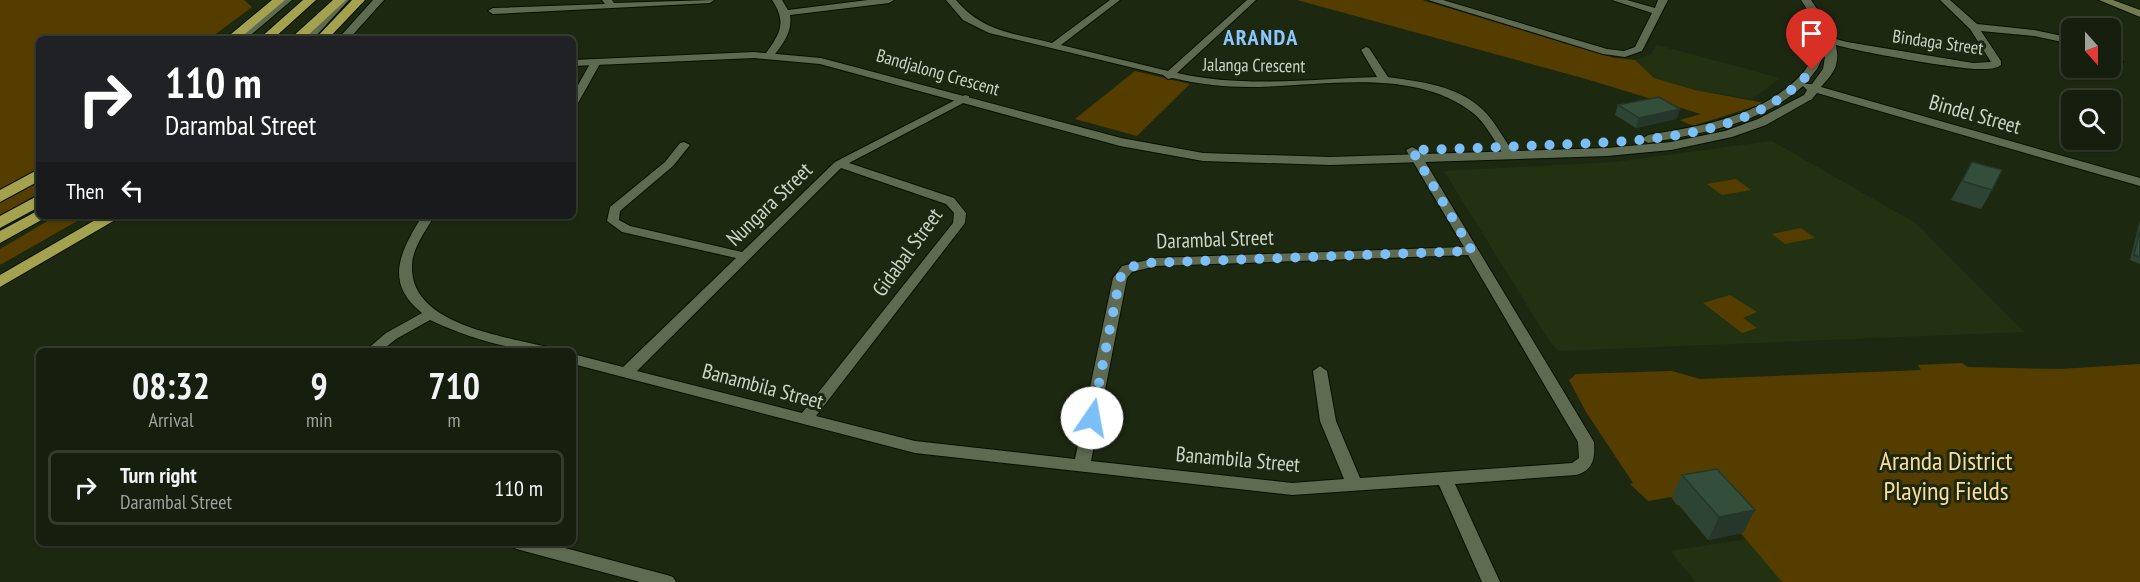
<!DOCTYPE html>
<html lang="en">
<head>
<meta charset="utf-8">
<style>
	:root { --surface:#161e0d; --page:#232b1b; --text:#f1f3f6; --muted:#9ea29d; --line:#353c2e }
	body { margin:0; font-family:"PT Sans Narrow",sans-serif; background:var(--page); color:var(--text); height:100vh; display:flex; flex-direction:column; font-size:22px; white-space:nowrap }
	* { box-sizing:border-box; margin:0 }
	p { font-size:20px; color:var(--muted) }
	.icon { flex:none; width:33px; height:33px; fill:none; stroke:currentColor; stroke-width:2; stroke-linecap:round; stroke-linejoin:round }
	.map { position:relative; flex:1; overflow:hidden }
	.drawer { position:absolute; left:36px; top:348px; width:540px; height:198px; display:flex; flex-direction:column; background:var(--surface); border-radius:9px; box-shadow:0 2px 4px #0004,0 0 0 2px var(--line) }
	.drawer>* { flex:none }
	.top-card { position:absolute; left:36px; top:36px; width:540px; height:183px; border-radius:9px; box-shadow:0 2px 4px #0004,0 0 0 2px var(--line); background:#202124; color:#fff; overflow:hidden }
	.needle { width:39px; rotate:159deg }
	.buttons { position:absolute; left:2061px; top:18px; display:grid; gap:12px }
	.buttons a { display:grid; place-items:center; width:60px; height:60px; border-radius:9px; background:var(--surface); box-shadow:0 2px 4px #0004,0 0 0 2px var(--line); font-size:30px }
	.pin { position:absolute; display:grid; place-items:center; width:51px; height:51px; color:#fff; margin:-62px -26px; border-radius:50% 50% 50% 0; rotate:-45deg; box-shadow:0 0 6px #0007 }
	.pin .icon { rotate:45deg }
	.me { position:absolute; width:66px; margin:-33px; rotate:12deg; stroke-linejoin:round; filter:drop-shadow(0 0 4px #0008) }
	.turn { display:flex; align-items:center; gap:21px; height:126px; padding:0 30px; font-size:27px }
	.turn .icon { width:78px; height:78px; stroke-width:2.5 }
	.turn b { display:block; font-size:42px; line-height:51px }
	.then { display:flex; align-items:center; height:57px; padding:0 30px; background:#0003; gap:12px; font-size:22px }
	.eta { display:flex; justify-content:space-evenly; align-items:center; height:102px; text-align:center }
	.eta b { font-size:36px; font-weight:600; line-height:42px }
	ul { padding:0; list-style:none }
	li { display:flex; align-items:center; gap:18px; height:75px; margin:0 12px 9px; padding:0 18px; border:3px solid var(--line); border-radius:9px }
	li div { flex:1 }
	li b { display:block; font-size:22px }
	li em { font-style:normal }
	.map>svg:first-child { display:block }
</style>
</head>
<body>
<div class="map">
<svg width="2140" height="582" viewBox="0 0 2140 582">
	<rect width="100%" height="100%" fill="#1d2811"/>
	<path fill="#233113" d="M 1657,45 L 1780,78 L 1752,99 L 1695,90 L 1654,78 L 1635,60 L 1650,55 Z
		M 1772,141 L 1917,224 L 2024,332 L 1558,351 L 1548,339 L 1444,171 L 1614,162 Z
		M 1746,539 L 1782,582 L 1695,582 L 1671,551 Z"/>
	<path fill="#553d00" d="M 0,0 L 244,0 L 252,7 L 209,39 L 39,39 L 39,168 L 0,190 Z
		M 1297,0 L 1422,0 L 1614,58 L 1635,60 L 1654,78 L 1695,90 L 1765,103 L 1693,126 L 1680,120 L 1701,114 L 1586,79 Z
		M 1135,71 L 1190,84 L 1137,136 L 1075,119 Z
		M 1736,179 L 1751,190 L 1722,195 L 1707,184 Z
		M 39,181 L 39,193 L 0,216 L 0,202 Z
		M 56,216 L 86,216 L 0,265 L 0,249 Z
		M 1801,228 L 1815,238 L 1785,244 L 1772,234 Z
		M 1730,295 L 1757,312 L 1743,318 L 1757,328 L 1742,333 L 1703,303 Z
		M 1962,363 L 1968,367 L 2060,369 L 2140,364 L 2140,582 L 1782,582 L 1712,499 L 1677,505 L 1671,497 L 1648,501 L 1630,484 L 1633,483 L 1586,412 L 1569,380 L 1576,374 L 1672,371 L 1700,379 L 1921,370 L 1918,365 Z"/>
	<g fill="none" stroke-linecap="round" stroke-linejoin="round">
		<g stroke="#071100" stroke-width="2">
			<path id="minor" d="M 602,0 L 612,0 L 614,3 L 714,0 L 710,3 L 493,14 L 488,11 L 493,8 L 605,4 Z
				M 772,0 L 782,0 L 788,10 L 868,0 L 894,0 L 889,3 L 790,15 C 793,32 782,45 772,58 L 769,59 L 764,56 C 779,35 788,24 772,0 Z
				M 946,0 L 956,0 C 983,32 1013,33 1052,43 L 1110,0 L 1120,0 L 1061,45 L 1168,71 L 1247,0 L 1256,0 L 1177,73 C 1242,88 1312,79 1377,77 L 1361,50 L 1366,47 L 1369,48 L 1388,77 C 1421,82 1457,85 1483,110 C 1495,121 1505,141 1515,155 L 1513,157 L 1505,157 C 1496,144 1486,123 1473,113 C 1413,66 1320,87 1249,87 C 1223,87 1198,84 1172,78 L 1168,79 L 1163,75 L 989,33 L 963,20 Z
				M 1428,0 L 1443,0 L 1607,49 L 1624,51 L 1635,47 L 1652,13 L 1612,0 L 1627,0 L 1655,8 L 1658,0 L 1668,0 L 1642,51 L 1625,57 L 1603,54 Z
				M 1940,0 L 1950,0 L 1977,24 L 2034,30 L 2072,38 L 2072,44 L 2034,36 L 1981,31 L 2001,61 L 2001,65 C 1995,70 1982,69 1974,69 C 1954,68 1835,49 1823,40 L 1828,37 L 1847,42 L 1973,63 L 1991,62 L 1970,29 Z
				M 2110,55 L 2123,62 L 2118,65 L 2110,62 Z
				M 596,59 L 601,62 L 578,103 L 573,106 L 573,94 L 591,62 Z
				M 965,95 L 969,96 L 969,100 L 849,163 L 954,198 L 966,213 L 965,223 L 816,416 L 915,441 L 1075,459 L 1113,278 L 1122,266 L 1156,258 L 1464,247 L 1406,150 L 1412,147 L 1418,150 L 1594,442 C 1595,458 1594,470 1576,475 L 1455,484 L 1500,582 L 1482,582 L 1439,485 L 1292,495 L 915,453 L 573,364 L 573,354 L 623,367 L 736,258 L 622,232 L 607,221 L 610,207 L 665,162 L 680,143 L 684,142 L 690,145 L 673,166 L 620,211 L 619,220 L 630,226 L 742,252 L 835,162 ZM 841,168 L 946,204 L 954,213 L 953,223 L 802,413 L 637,371 ZM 1468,255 L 1578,442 L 1579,458 L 1572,463 L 1360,478 L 1336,421 L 1327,371 L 1320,366 L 1313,371 L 1320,421 L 1344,479 L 1292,483 L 1091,461 L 1127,278 L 1132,272 L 1156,266 Z
				M 422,216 L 434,216 C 426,231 412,248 412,266 C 410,326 507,336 550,348 L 552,351 C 509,351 469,338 430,320 L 396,339 L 381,351 L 365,351 L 386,333 L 422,313 C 383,282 401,251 422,216 Z
				M 511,543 L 546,543 L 667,575 L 673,577 L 676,582 L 640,582 L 520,550 L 514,548 Z"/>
		</g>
		<g stroke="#071100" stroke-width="2">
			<path id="tertiary" d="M 281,0 L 292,0 L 246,39 L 234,39 Z
				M 338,0 L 349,0 L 313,39 L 302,39 Z
				M 373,0 L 384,0 L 349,39 L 338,39 Z
				M 1801,0 L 1811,0 C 1824,19 1844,44 1835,68 C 1832,75 1826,81 1821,87 L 2140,178 L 2140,186 L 1817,93 L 1812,99 L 1766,125 L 1732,137 L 1671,150 L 1607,156 L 1330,165 L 1203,161 L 1120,146 L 820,64 L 754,58 L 573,66 L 573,60 L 754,52 L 821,58 L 1121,138 L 1203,153 L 1330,157 L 1607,148 L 1671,142 L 1725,131 L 1758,119 L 1804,95 L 1807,90 L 1803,86 C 1761,124 1702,133 1648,143 L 1642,139 L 1648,135 C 1702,126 1761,117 1801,75 C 1811,65 1814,50 1823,40 L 1817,24 ZM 1826,50 L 1823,69 L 1812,84 L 1805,84 L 1817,69 Z"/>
		</g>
		<g stroke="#071100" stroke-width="2">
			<path id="secondary" d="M 2099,0 L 2113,0 L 2140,10 L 2140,17 Z"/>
		</g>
		<g stroke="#071100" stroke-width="2">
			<path id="motorway" d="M 272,0 L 285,0 L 239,39 L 225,39 Z
				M 303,0 L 316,0 L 273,39 L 259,39 Z
				M 333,0 L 346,0 L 304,39 L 290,39 Z
				M 352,0 L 365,0 L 328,39 L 315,39 Z
				M 39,169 L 39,181 L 0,202 L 0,190 Z
				M 39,195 L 39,207 L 0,228 L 0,216 Z
				M 39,210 L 39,216 L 47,216 L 45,218 L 0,243 L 0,231 Z
				M 102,216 L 122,216 L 0,287 L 0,275 Z"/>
		</g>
		<use href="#minor" fill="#5e6b51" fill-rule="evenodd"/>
		<use href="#tertiary" fill="#5e6b51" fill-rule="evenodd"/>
		<use href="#secondary" fill="#737c50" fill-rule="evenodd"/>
		<use href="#motorway" fill="#a5a24f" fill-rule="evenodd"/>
	</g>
	<path fill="#2d4334" d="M 1618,105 L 1680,109 L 1676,119 L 1636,128 L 1615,115 Z
		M 1972,162 L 1992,190 L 1981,209 L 1951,200 Z
		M 2140,220 L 2140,264 L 2130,260 Z
		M 1682,475 L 1743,533 L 1708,540 L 1672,497 Z"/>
	<path fill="#24372a" d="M 1680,109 L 1676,119 L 1636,128 L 1639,118 Z
		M 1755,510 L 1743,533 L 1708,540 L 1719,517 Z"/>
	<path fill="#344e3c" stroke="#24372a" stroke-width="1.5" d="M 1659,97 L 1680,109 L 1639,118 L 1618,105 Z
		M 1972,162 L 2002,170 L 1992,190 L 1962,181 Z
		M 2140,229 L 2140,257 L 2134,255 Z
		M 1717,469 L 1755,510 L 1719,517 L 1682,475 Z"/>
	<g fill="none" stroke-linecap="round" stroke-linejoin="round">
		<path stroke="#7bbef8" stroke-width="10" stroke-dasharray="0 18" d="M 1092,418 L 1120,278 L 1127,268 L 1147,263 L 1472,251 L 1412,150 C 1457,149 1503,147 1548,145 C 1635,141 1750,142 1812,70"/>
	</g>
	<g text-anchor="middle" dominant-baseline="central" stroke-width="6" stroke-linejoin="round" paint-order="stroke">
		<g font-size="18" fill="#cdd5c6" stroke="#1d2811">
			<text transform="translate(1938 42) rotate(8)">Bindaga Street</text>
			<text transform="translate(1254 65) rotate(1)">Jalanga Crescent</text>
			<text transform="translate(938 72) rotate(16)">Bandjalong Crescent</text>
		</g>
		<g font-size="21" fill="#cdd5c6" stroke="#1d2811">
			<text transform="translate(1975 114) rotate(16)">Bindel Street</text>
			<text transform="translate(769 204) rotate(-44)">Nungara Street</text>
			<text transform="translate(1215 239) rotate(-2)">Darambal Street</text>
			<text transform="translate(907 252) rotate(-54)">Gidabal Street</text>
			<text transform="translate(763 386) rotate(15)">Banambila Street</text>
			<text transform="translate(1238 459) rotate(5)">Banambila Street</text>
		</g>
		<g font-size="22" font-weight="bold" letter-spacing="1.5" fill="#89c7fe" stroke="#1d2811">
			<text x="1261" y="37">ARANDA</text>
		</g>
		<g font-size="26" fill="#fddc9a" stroke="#1d2811">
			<text x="1946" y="460">Aranda District<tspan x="1946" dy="30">Playing Fields</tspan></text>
		</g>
	</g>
</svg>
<div class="buttons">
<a><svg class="needle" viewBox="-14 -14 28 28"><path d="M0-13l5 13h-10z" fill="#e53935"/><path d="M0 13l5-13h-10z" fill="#9ea29d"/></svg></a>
<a><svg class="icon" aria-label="search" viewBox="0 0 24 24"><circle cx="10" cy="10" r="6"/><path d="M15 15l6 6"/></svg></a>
</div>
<div class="pin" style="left:1812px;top:70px;background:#d93025"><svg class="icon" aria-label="arrive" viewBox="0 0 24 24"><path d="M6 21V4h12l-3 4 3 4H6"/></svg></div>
<svg class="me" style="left:1092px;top:418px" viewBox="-20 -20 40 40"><circle r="19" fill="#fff"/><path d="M0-13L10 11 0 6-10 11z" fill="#7bbef8"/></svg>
<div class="top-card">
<div class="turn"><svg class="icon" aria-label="right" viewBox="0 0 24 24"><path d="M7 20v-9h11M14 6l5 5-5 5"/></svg><div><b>110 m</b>Darambal Street</div></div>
<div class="then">Then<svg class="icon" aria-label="left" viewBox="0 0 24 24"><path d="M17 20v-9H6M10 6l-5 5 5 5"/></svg></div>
</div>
<section class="drawer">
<div class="eta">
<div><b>08:32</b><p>Arrival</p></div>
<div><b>9</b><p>min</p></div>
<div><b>710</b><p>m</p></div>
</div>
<ul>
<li><svg class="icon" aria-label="right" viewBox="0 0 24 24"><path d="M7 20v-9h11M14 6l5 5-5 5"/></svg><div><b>Turn right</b><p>Darambal Street</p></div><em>110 m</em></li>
</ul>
</section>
</div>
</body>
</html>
